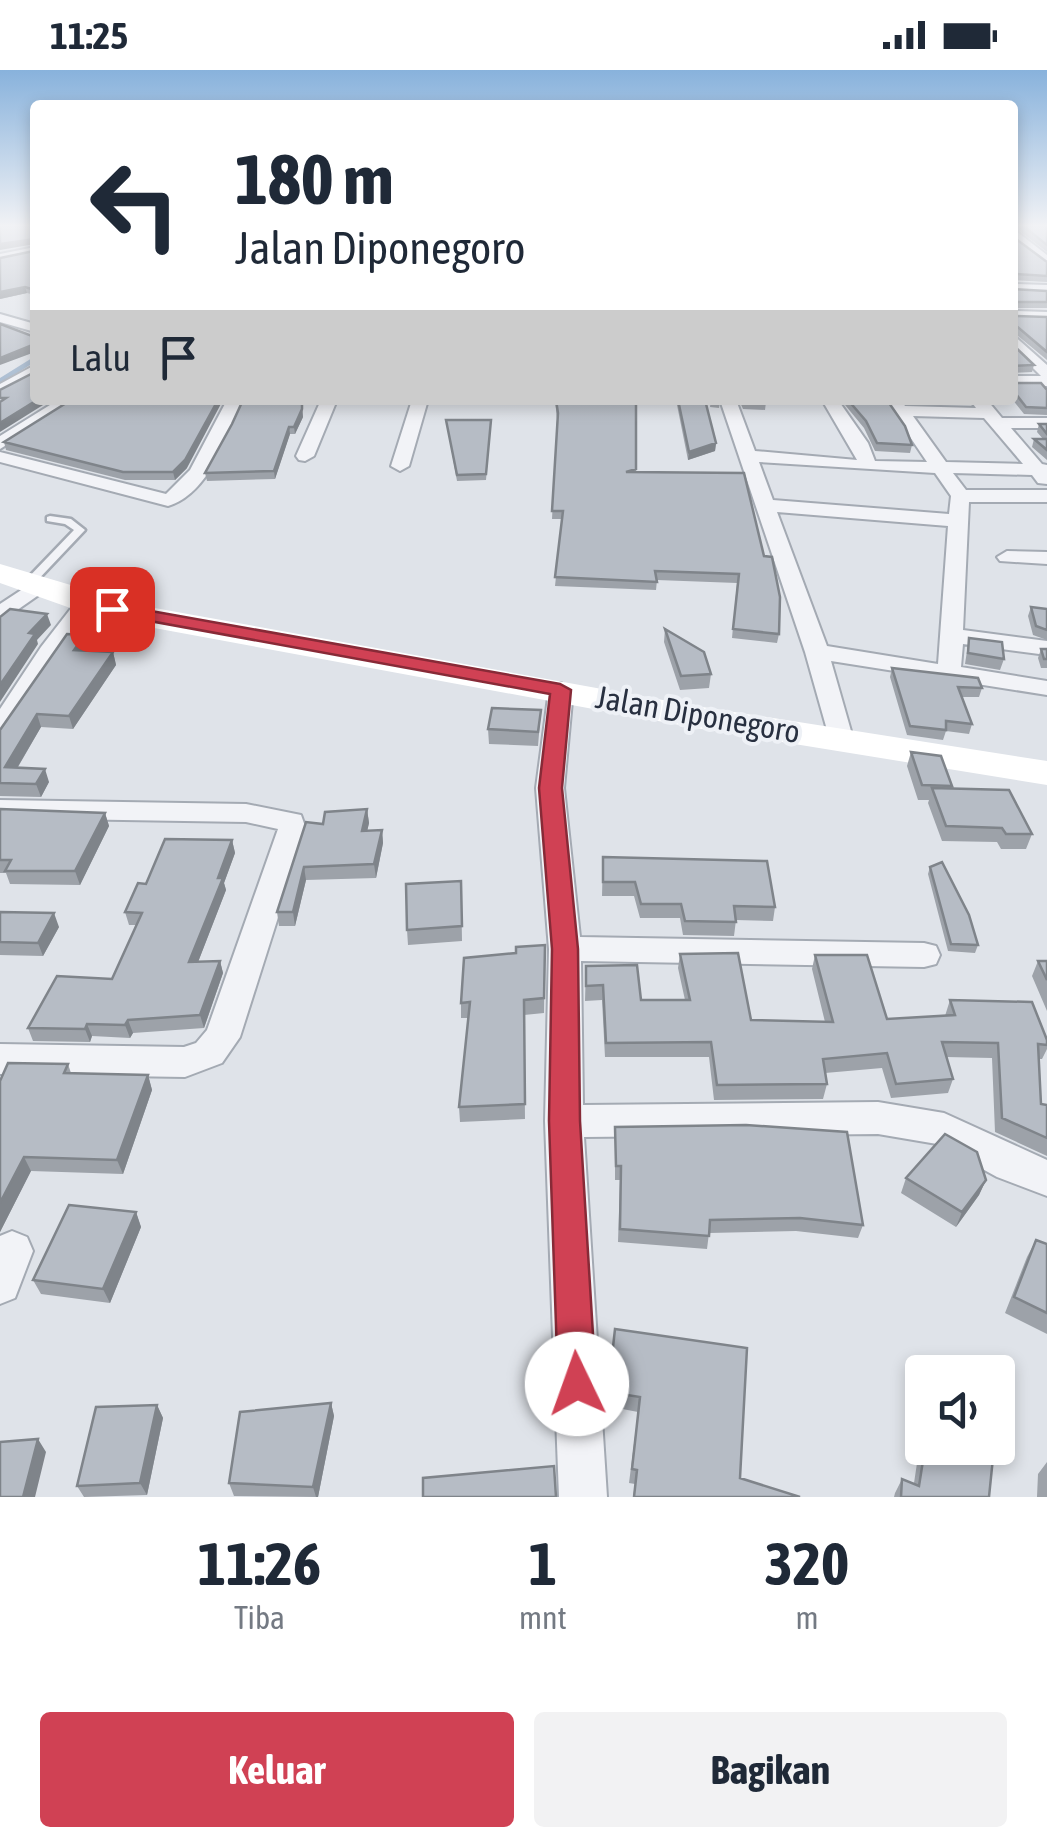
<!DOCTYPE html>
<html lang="id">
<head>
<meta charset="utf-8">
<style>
	:root { --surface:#fff; --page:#f2f2f3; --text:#1f2937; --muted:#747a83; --accent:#d04154 }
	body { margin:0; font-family:"Asap Condensed",sans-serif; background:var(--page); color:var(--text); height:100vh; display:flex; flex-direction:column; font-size:38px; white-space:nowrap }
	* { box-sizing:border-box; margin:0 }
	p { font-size:32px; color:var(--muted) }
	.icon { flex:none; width:55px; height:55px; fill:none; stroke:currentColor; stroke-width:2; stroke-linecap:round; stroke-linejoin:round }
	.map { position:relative; height:1427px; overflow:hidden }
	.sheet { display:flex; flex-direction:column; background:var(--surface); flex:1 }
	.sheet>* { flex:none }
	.guide { position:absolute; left:30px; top:30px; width:988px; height:305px; border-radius:10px; box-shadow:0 5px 15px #0003; background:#fff; color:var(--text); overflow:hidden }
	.controls { position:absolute; left:905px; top:1285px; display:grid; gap:20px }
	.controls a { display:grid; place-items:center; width:110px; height:110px; border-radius:10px; background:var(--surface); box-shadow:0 5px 15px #0003; font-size:50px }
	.pin { position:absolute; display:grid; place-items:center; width:85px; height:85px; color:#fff; margin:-42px; border-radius:20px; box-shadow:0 5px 15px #0006 }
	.me { position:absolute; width:110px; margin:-55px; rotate:357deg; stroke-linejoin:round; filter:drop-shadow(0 0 8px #0008) }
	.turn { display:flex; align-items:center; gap:35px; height:210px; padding:0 40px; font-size:45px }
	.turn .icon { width:130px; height:130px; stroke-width:2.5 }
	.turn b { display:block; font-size:70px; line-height:85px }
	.then { display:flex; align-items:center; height:95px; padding:0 40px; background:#0003; gap:20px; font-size:38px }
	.eta { display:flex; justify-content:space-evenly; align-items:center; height:170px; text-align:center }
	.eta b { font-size:60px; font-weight:700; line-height:70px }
	.primary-button { display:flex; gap:20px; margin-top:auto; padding:20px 40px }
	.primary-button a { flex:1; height:115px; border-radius:10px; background:var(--accent); color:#fff; font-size:40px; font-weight:700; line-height:115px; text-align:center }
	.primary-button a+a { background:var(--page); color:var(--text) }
	.status { display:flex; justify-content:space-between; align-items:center; height:70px; padding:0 50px; background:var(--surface); direction:ltr }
	.status svg { height:28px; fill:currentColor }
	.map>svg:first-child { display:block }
</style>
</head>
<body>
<div class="status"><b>11:25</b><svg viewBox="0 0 49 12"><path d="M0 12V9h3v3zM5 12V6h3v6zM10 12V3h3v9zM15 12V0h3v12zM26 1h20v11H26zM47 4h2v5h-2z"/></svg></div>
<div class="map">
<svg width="1047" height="1427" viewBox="0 0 1047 1427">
	<rect width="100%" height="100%" fill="#dfe3e9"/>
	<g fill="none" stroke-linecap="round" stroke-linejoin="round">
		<path stroke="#99b0c9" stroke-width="5" d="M 0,311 L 35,289"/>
		<g stroke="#a4aab3" stroke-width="5">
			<path id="lane" d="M 50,446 L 71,449 L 85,460 L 32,516 L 24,516 L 24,512 L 74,460 L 65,454 L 47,451 L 47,447 Z"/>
		</g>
		<g stroke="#a4aab3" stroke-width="4">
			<path id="street" d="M 1012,158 L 1047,185 L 1047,195 L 1012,167 Z
				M 35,177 L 35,183 L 0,192 L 0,184 Z
				M 1012,214 L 1047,215 L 1047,223 L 1012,222 Z
				M 1012,241 L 1047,242 L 1047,250 L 1012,249 Z
				M 0,244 L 35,254 L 35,262 L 0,252 Z
				M 1012,264 L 1047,295 L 1047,316 L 1012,316 L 1012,306 L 1041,306 L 1012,277 Z
				M 35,295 L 35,306 L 0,326 L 0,314 Z
				M 58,330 L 77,330 L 0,379 L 0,366 Z
				M 227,330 L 243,330 C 227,366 209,424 168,436 L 0,392 L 0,382 L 166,424 L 190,400 Z
				M 321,330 L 337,330 L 314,386 L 305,391 L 299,390 L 296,386 Z
				M 412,330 L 428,330 L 409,396 L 400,401 L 391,396 Z
				M 720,330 L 736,330 L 755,381 L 857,390 L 822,330 L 838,330 L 868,373 L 875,391 L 927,392 L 885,330 L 901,330 L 905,336 L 976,338 L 970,330 L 987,330 L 1002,348 L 1047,348 L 1047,358 L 1011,358 L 1042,394 L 1047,395 L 1047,414 L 1038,413 L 1032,405 L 953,403 L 966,420 L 1047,420 L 1047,432 L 969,432 L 963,560 L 1047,571 L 1047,585 L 963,574 L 961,597 L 1047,611 L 1047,625 L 831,591 L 853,668 L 849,674 L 831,674 L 805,582 ZM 913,346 L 984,348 L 1023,394 L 946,392 ZM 759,392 L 935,403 L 951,426 L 949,444 L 773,430 ZM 777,442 L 948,456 L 938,594 L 827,576 Z
				M 1007,481 L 1047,482 L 1047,494 L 1000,491 L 997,487 Z
				M 35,511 L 43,512 L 46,517 L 43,522 L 0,552 L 0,534 Z
				M 87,526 L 98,533 L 59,585 L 9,664 L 0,667 L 0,639 L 41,577 L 79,528 Z
				M 561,613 L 573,620 L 564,718 L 580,867 L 924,873 L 936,876 L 940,885 L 936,894 L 924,897 L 581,891 L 583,1035 L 878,1032 L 944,1043 L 1047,1090 L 1047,1126 L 997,1107 L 937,1074 L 878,1064 L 584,1067 L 607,1427 L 559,1427 L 545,1051 L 549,879 L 536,718 L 549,620 Z
				M 0,730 L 246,734 L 301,745 L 306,759 L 240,967 L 222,993 L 185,1007 L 0,1004 L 0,974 L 184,977 L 196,973 L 207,960 L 278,759 L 246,752 L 0,748 Z
				M 12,1161 L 27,1167 L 33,1181 L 15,1228 L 0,1234 L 0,1166 Z"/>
		</g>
		<use href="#lane" fill="#f2f3f7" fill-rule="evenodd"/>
		<use href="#street" fill="#f2f3f7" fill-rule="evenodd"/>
		<path fill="#fff" fill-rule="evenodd" d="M 0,494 L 138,535 L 696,636 L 1047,691 L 1047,715 L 696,658 L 138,555 L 76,540 L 0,513 Z"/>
	</g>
	<path fill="#9da2a9" d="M 1012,154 L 1047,154 L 1047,182 L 1012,155 Z
		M 1012,166 L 1047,192 L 1047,212 L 1012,210 Z
		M 35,177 L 35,225 L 27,223 L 0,229 L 34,181 Z
		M 1012,219 L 1047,221 L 1047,238 L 1012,238 Z
		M 1012,240 L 1014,246 L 1047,247 L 1047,290 L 1012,261 Z
		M 1012,274 L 1034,295 L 1032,302 L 1012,303 Z
		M 1012,311 L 1047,320 L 1047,345 L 1024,344 L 1012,329 Z
		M 555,330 L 636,330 L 636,402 L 744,403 L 779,564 L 777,573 L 732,568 L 737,513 L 657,510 L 656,520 L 555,516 L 562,449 L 552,449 L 557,349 Z
		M 676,330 L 705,330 L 716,373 L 715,381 L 688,390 Z
		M 711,330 L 720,330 L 719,338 L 710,337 Z
		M 739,330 L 792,330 L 791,334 L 766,332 L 765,340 L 743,339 Z
		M 841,330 L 887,330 L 912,375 L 910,383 L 875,381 L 864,358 Z
		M 303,347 L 295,364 L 290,364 L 275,409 L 207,411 L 205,403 L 232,354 Z
		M 446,350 L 491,350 L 486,410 L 457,411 Z
		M 1039,354 L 1047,354 L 1047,390 L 1032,377 L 1034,369 L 1043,369 L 1037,362 Z
		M 4,372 L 187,398 L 175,410 L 125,410 L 6,380 Z
		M 1031,537 L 1047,539 L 1047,570 L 1033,565 L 1028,546 Z
		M 665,559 L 711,604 L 709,618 L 680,620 L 664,572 Z
		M 85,565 L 88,577 L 86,581 L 113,582 L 116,595 L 73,659 L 41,657 L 18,697 L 49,712 L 41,727 L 0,726 L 0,660 Z
		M 969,568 L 1004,589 L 1000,600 L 965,594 Z
		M 1041,579 L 1047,579 L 1047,598 L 1041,598 L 1038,588 Z
		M 892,598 L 982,618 L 979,627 L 962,627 L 972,654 L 969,664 L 946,661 L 943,670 L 907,665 L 890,607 Z
		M 541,640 L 538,676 L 489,674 L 488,659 Z
		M 911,682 L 952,716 L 951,719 L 1032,764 L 1026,779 L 1001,779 L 997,772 L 942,771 L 928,733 L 929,730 L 918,730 L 907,696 Z
		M 0,739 L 105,743 L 109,756 L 80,815 L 10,814 L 6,803 L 0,803 Z
		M 367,739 L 369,753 L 367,761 L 382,760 L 383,773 L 376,808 L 306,810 L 295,856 L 279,856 L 277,842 L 323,754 Z
		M 232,770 L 235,783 L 224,813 L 226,820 L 198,892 L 220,891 L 223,903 L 204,958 L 133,963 L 130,968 L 92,966 L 90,972 L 33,971 L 28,958 L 112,909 L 137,855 L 129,855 L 125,842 L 146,814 Z
		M 603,787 L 775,837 L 773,851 L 736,850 L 734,866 L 683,865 L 680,848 L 640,848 L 634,826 L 602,826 Z
		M 930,797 L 978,875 L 975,883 L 948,881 L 928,804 Z
		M 461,811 L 462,871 L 408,875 L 407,860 Z
		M 0,842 L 59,857 L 43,886 L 0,885 Z
		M 545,875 L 544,943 L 524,945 L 525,1049 L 460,1052 L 459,1037 L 468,948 L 461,948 L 461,933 L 516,883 Z
		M 680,884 L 751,950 L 825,952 L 812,899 L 815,885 L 887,949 L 945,946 L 950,930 L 1047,970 L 1047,979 L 1042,989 L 1039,989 L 1041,1034 L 1047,1035 L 1047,1086 L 995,1062 L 992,988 L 946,987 L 953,1009 L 948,1023 L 891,1028 L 882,998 L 825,1003 L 827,1014 L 823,1029 L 714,1030 L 709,987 L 605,987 L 602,930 L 585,931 L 586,896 L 641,930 L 685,930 L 678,898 Z
		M 1038,891 L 1047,891 L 1047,941 L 1032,906 Z
		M 68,994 L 71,1003 L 148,1005 L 152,1020 L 123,1104 L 31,1101 L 0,1162 L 0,1011 Z
		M 615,1057 L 863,1155 L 858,1168 L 796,1161 L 709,1163 L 707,1179 L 618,1172 L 620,1110 L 615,1110 Z
		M 906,1108 L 986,1110 L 979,1125 L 956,1157 L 901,1123 Z
		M 136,1142 L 141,1157 L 110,1233 L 41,1224 L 33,1210 Z
		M 1036,1170 L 1047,1174 L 1047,1264 L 1005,1243 L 1027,1187 Z
		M 615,1259 L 740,1408 L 800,1427 L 633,1427 L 635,1414 L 629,1413 L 638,1342 L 607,1336 Z
		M 331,1333 L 334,1346 L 318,1427 L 234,1426 L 229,1413 Z
		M 157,1335 L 163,1348 L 147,1425 L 84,1427 L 77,1416 Z
		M 922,1360 L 922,1378 L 994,1378 L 989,1427 L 894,1427 L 895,1423 L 902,1409 L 914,1413 Z
		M 1047,1392 L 1047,1427 L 1037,1427 L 1038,1404 Z"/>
	<path fill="#7f848a" d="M 35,169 L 35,174 L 0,180 L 0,174 Z
		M 25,217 L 27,223 L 0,229 L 0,222 Z
		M 35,274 L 35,282 L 0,295 L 0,288 Z
		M 37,330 L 51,330 L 0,362 L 0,353 Z
		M 218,330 L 223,330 L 187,398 L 175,410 L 173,402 Z
		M 302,330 L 303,347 L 295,364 L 294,357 Z
		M 289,357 L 290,364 L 275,409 L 274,401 Z
		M 716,373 L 715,381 L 688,390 L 689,382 Z
		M 47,544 L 51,555 L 37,570 L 38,574 L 0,632 L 0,615 L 29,563 Z
		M 85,565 L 88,577 L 78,592 L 74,580 Z
		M 113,582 L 116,595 L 73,659 L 69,646 Z
		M 37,644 L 41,657 L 10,710 L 5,697 Z
		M 45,699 L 49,712 L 41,727 L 36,714 Z
		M 367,739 L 369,753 L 364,775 L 362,761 Z
		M 105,743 L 109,756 L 80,815 L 75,801 Z
		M 382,760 L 383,773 L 376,808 L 374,794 Z
		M 232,770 L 235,783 L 224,813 L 226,820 L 193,905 L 189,892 Z
		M 304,797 L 306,810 L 295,856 L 293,842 Z
		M 54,843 L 59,857 L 43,886 L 38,873 Z
		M 220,891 L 223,903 L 204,958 L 200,945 Z
		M 128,950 L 133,963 L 130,968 L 125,955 Z
		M 87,954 L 92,966 L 90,972 L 85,959 Z
		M 148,1005 L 152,1020 L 123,1104 L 117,1090 Z
		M 24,1087 L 31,1101 L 0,1162 L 0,1133 Z
		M 986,1110 L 979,1125 L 956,1157 L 962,1142 Z
		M 136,1142 L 141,1157 L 110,1233 L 103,1219 Z
		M 331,1333 L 334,1346 L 318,1427 L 316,1427 L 313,1417 Z
		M 157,1335 L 163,1348 L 147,1425 L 140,1413 Z
		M 38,1369 L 46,1382 L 35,1427 L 23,1427 Z"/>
	<path fill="#b6bcc5" stroke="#7f848a" stroke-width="2.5" d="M 0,154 L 35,154 L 35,169 L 0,174 Z
		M 1021,154 L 1047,154 L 1047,175 Z
		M 1012,166 L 1047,192 L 1047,206 L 1014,204 L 1012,208 Z
		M 35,177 L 35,220 L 25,217 L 0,222 L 0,188 L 34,181 Z
		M 1012,219 L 1047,221 L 1047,232 L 1012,232 Z
		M 1012,240 L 1014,246 L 1047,247 L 1047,282 L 1014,254 L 1012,255 Z
		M 0,254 L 35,267 L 35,274 L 0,288 Z
		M 1012,274 L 1034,295 L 1012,296 Z
		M 35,302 L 35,330 L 37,330 L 0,353 L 0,332 L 6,328 L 0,328 L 0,320 Z
		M 1012,311 L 1014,313 L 1041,313 L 1047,320 L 1047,338 L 1026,337 L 1012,319 Z
		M 71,330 L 218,330 L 185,390 L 173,402 L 123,402 L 4,372 Z
		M 243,330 L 302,330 L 302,339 L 294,357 L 289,357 L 274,401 L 205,403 L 232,354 Z
		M 556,330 L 636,330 L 636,399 L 626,402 L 744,403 L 764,486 L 772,487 L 780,527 L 779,564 L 733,559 L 739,504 L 655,501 L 657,512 L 555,507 L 563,441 L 552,441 L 558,343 Z
		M 678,330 L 705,330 L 716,373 L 689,382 Z
		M 743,330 L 765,330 L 766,333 L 744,332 Z
		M 848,330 L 887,330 L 905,356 L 912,375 L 877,373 L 866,351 Z
		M 446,350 L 491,350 L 486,404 L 457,405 Z
		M 1039,354 L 1047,354 L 1047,364 Z
		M 1034,369 L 1047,369 L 1047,380 Z
		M 1031,537 L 1047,539 L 1047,560 L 1036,556 Z
		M 10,539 L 47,544 L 29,563 L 35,564 L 0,615 L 0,547 Z
		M 665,559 L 704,582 L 711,604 L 681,606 Z
		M 67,564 L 85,565 L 74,580 L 113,582 L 69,646 L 37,644 L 5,697 L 45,699 L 36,714 L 0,713 L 0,660 Z
		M 969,568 L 1002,572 L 1004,589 L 968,583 Z
		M 1041,579 L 1047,579 L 1047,589 L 1044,589 Z
		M 892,598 L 978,608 L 982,618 L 958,617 L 972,654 L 946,651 L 946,660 L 910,656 Z
		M 492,638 L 541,640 L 538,662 L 488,659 Z
		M 911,682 L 941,686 L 952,716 L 922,715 Z
		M 932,718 L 1009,720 L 1032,764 L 1006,764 L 1002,758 L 946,756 Z
		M 0,739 L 105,743 L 75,801 L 5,801 L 11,790 L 0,790 Z
		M 367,739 L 362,761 L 382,760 L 374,794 L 304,797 L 293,842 L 277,842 L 306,752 L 323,754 L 325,742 Z
		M 165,769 L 232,770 L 218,808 L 223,808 L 189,892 L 220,891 L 200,945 L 128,950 L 125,955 L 87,954 L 85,959 L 28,958 L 57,906 L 112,909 L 142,843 L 125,842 L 138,813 L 146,814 Z
		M 603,787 L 767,791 L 775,837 L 734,836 L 736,852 L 685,851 L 681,834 L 641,834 L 635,812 L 603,812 Z
		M 942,792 L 969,845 L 978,875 L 951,874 L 930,797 Z
		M 461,811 L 462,856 L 407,860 L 406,814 Z
		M 0,842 L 54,843 L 38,873 L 0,872 Z
		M 545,875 L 544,928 L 524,930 L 525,1034 L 459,1037 L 470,932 L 461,933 L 464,888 L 516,883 L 516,877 Z
		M 738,883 L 751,950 L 833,952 L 815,885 L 867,885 L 887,949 L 955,945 L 950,930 L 1032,932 L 1047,970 L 1047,975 L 1038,974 L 1041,1034 L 1047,1035 L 1047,1068 L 1002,1048 L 998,973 L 942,972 L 953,1009 L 896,1014 L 887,983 L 823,989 L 827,1014 L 717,1015 L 711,972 L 606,973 L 603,915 L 586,916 L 586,896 L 637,895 L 641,930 L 690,930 L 680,884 Z
		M 1038,891 L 1047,891 L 1047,910 Z
		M 8,993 L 68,994 L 64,1003 L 148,1005 L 117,1090 L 24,1087 L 0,1133 L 0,1011 Z
		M 746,1055 L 847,1062 L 863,1155 L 800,1148 L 710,1150 L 709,1166 L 620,1159 L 621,1096 L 616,1096 L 615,1057 Z
		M 945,1064 L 977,1082 L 986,1110 L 962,1142 L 906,1108 Z
		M 69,1135 L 136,1142 L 103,1219 L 33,1210 Z
		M 1036,1170 L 1047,1174 L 1047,1243 L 1014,1227 Z
		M 615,1259 L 747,1278 L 740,1408 L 800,1427 L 634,1427 L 637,1400 L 632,1399 L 640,1327 L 608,1322 Z
		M 331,1333 L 313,1417 L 229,1413 L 240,1342 Z
		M 157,1335 L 140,1413 L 77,1416 L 96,1337 Z
		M 38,1369 L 23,1427 L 0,1427 L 0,1372 Z
		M 925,1378 L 994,1378 L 989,1427 L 901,1427 L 902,1409 L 919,1416 Z
		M 554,1396 L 556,1427 L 423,1427 L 423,1408 Z"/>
	<linearGradient id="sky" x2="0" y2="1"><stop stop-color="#88b2dc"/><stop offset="0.44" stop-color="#f1f2f5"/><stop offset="1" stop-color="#f1f2f5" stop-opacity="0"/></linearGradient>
	<rect width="1047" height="354" fill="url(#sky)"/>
	<path fill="#d04154" stroke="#872a37" stroke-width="2.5" d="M 112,534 L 560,614 L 571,620 L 562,718 L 578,879 L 580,1051 L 596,1314 L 591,1328 L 577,1333 L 564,1328 L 558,1314 L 549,1051 L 552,879 L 539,718 L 550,624 L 106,543 L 103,539 Z"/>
	<g text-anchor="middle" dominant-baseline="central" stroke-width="8" stroke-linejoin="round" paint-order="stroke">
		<g font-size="32" fill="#283040" stroke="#eef1f6">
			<text transform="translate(698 644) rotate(10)">Jalan Diponegoro</text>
		</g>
	</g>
</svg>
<div class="controls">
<a><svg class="icon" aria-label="sound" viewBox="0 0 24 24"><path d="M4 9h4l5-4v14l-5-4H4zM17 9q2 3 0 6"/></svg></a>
</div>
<div class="pin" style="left:112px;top:539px;background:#d93025"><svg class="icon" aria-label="arrive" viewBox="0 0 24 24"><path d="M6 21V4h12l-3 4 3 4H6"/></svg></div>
<svg class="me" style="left:577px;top:1314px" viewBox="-20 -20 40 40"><circle r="19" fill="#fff"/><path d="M0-13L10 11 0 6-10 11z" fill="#d04154"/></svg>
<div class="guide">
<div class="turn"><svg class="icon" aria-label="left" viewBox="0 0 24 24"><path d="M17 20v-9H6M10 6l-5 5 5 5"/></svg><div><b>180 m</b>Jalan Diponegoro</div></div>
<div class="then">Lalu<svg class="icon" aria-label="arrive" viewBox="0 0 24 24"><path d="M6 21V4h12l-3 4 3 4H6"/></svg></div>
</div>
</div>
<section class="sheet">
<div class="eta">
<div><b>11:26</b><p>Tiba</p></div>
<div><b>1</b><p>mnt</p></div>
<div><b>320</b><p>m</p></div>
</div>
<div class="primary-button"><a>Keluar</a><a>Bagikan</a></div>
</section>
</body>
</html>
